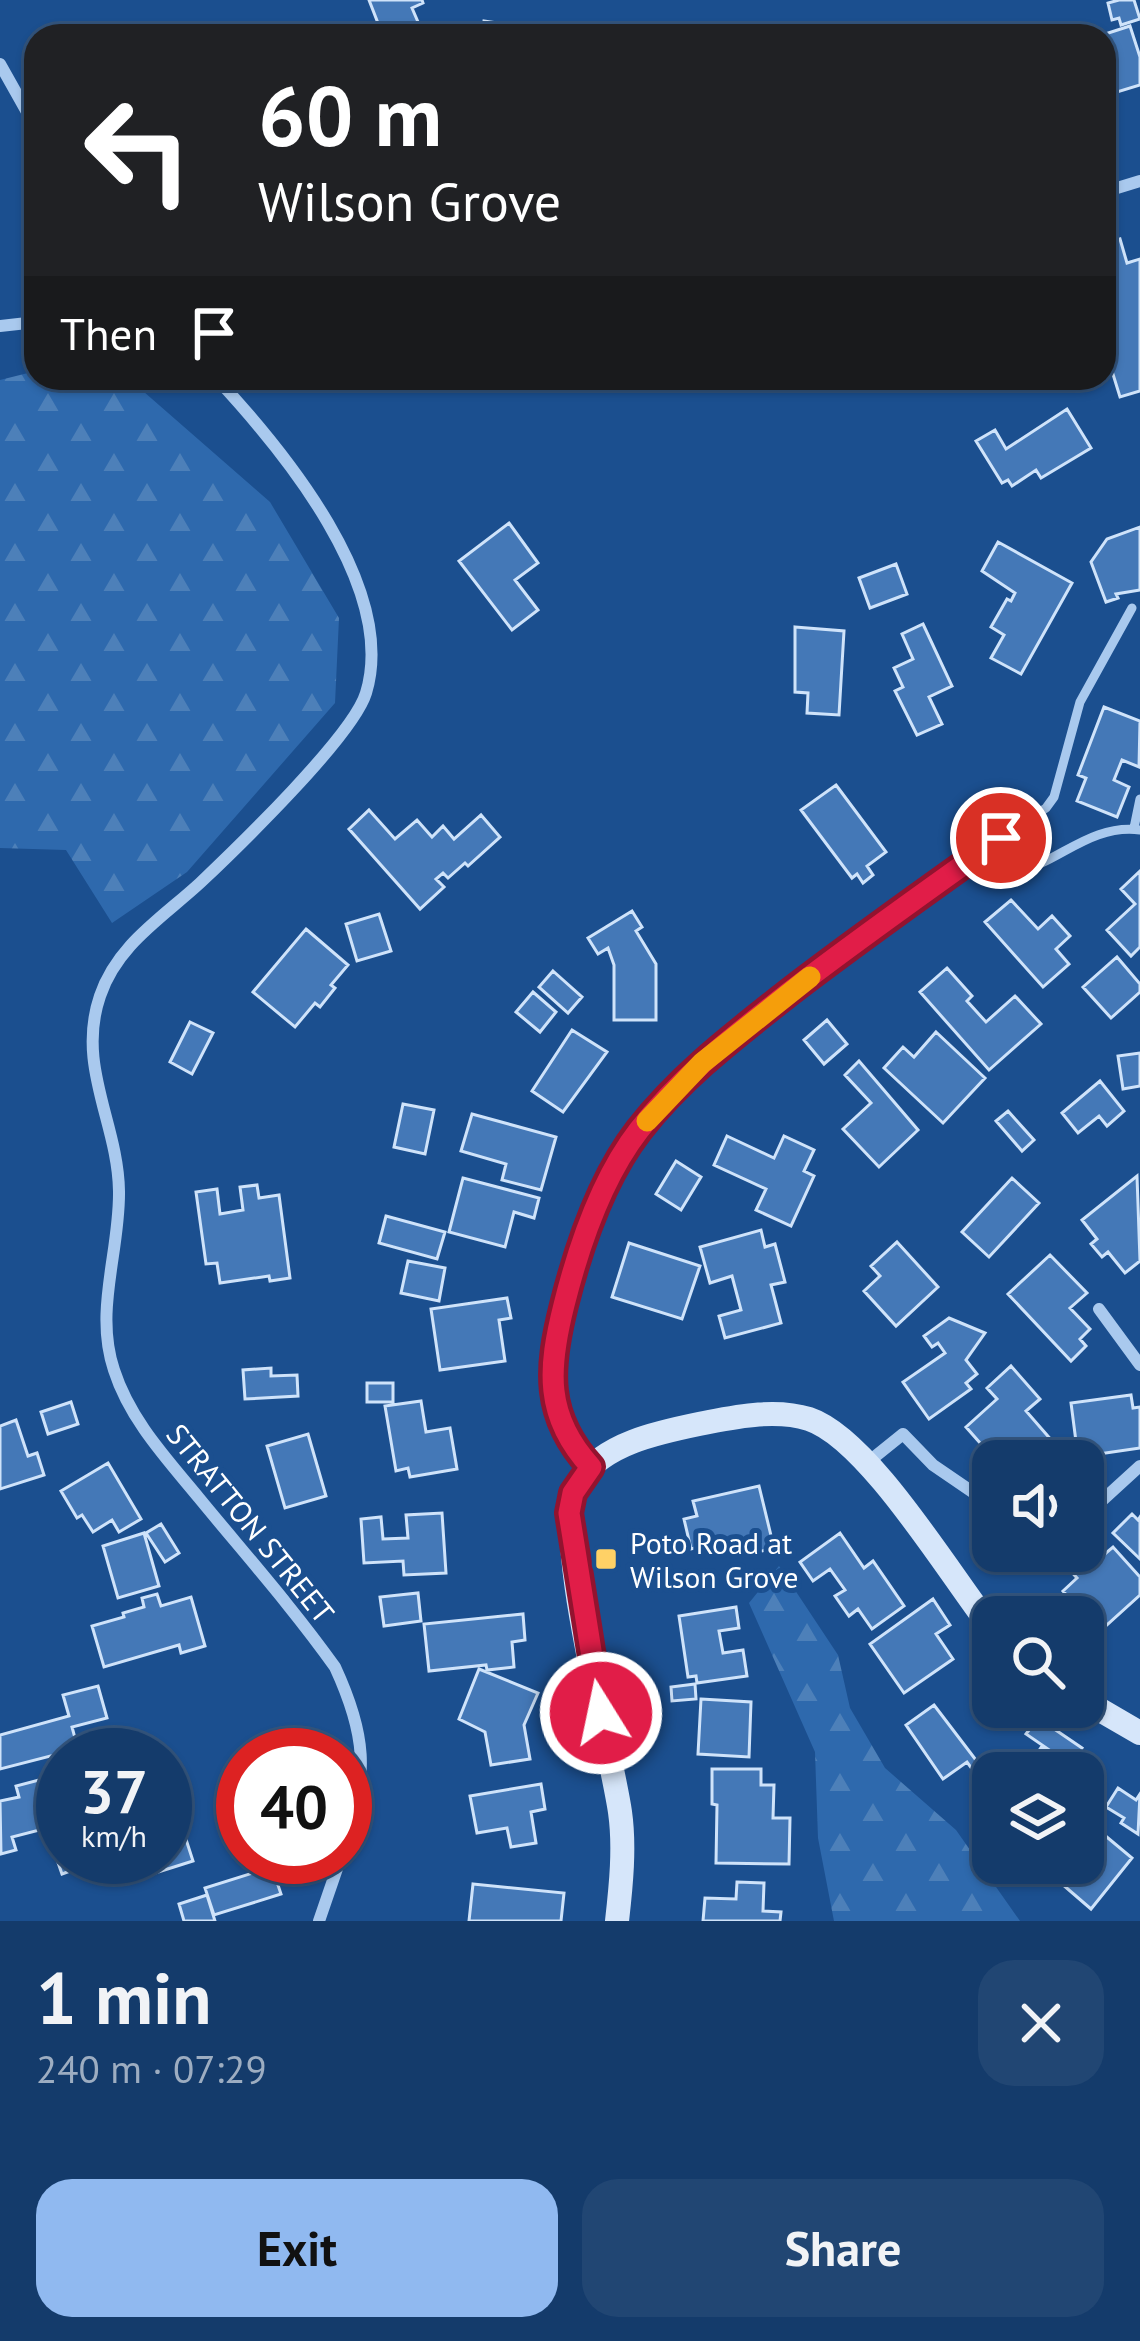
<!DOCTYPE html>
<html lang="en">
<head>
<meta charset="utf-8">
<style>
	:root { --surface:#143b6b; --page:#214673; --text:#f1f3f6; --muted:#9dadc1; --line:#33557e; --accent:#90b9f0 }
	body { margin:0; font-family:"PT Sans",sans-serif; background:var(--page); color:var(--text); height:100vh; display:flex; flex-direction:column; font-size:45px; white-space:nowrap }
	* { box-sizing:border-box; margin:0 }
	p { font-size:39px; color:var(--muted) }
	.icon { flex:none; width:66px; height:66px; fill:none; stroke:currentColor; stroke-width:2; stroke-linecap:round; stroke-linejoin:round }
	.map { position:relative; height:1921px; overflow:hidden }
	.side { display:flex; flex-direction:column; background:var(--surface); flex:1 }
	.side>* { flex:none }
	.banner { position:absolute; left:24px; top:24px; width:1092px; height:366px; border-radius:36px; box-shadow:0 3px 9px #0004,0 0 0 3px var(--line); background:#202124; color:#fff; overflow:hidden }
	.controls { position:absolute; left:972px; top:1440px; display:grid; gap:24px }
	.controls a { display:grid; place-items:center; width:132px; height:132px; border-radius:24px; background:var(--surface); box-shadow:0 3px 9px #0004,0 0 0 3px var(--line); font-size:60px }
	.speed { position:absolute; left:36px; top:1728px; display:flex; gap:24px; font-size:60px; font-weight:700; text-align:center }
	.speed>* { display:grid; place-content:center; width:156px; height:156px; border-radius:50%; background:var(--surface); box-shadow:0 3px 9px #0004,0 0 0 3px var(--line); line-height:1 }
	.speed small { font-size:30px; font-weight:400 }
	.speed .limit { border:18px solid #d22; background:#fff; color:#111 }
	.pin { position:absolute; display:grid; place-items:center; width:102px; height:102px; color:#fff; margin:-51px; border:6px solid #fff; border-radius:50%; box-shadow:0 3px 12px #0007 }
	.me { position:absolute; width:132px; margin:-66px; rotate:350deg; stroke-linejoin:round; filter:drop-shadow(0 0 9px #0008) }
	.turn { display:flex; align-items:center; gap:42px; height:252px; padding:0 36px; font-size:54px }
	.turn .icon { width:156px; height:156px; stroke-width:2.5 }
	.turn b { display:block; font-size:84px; line-height:102px }
	.then { display:flex; align-items:center; height:114px; padding:0 36px; background:#0003; gap:24px; font-size:45px }
	.round { display:grid; place-items:center; flex:none; width:126px; height:126px; border-radius:36px; background:var(--page) }
	.head { display:flex; align-items:center; justify-content:space-between; height:204px; padding:0 36px }
	h1 { font-size:72px; font-weight:800; line-height:90px }
	.action { display:flex; gap:24px; margin-top:auto; padding:24px 36px }
	.action a { flex:1; height:138px; border-radius:36px; background:var(--accent); color:#111; font-size:48px; font-weight:800; line-height:138px; text-align:center }
	.action a+a { background:var(--page); color:var(--text) }
	.map>svg:first-child { display:block }
</style>
</head>
<body>
<div class="map">
<svg width="1140" height="1921" viewBox="0 0 1140 1921">
	<defs>
		<pattern id="forest-firs" width="22" height="20" patternUnits="userSpaceOnUse" patternTransform="scale(3)"><rect width="22" height="20" fill="#2e69ad"/><path d="M5 1l3.5 6h-7zM16 11l3.5 6h-7z" fill="#4d80b9"/></pattern>
	</defs>
	<rect width="100%" height="100%" fill="#1b4f8f"/>
	<path fill="url(#forest-firs)" d="M 36,371 L 36,378 L 128,378 L 270,502 L 339,618 L 335,703 L 187,872 L 112,923 L 66,850 L 0,848 L 0,380 Z
		M 779,1566 L 838,1655 L 850,1708 L 885,1768 L 956,1830 L 1020,1921 L 834,1921 L 818,1838 L 815,1752 L 749,1603 Z"/>
	<path fill="#4478b7" stroke="#cfe3fa" stroke-width="3" d="M 369,0 L 422,0 L 423,3 L 412,8 L 418,22 L 406,27 L 409,32 L 383,36 Z
		M 1119,0 L 1134,0 L 1140,19 L 1121,25 L 1119,18 L 1112,20 L 1108,3 Z
		M 484,21 L 504,24 L 502,36 L 482,36 Z
		M 1044,23 L 1048,36 L 1023,36 L 1021,30 Z
		M 1130,26 L 1140,57 L 1140,85 L 1104,96 L 1107,52 L 1102,35 Z
		M 1120,239 L 1127,263 L 1140,259 L 1140,391 L 1120,397 L 1104,345 L 1104,244 Z
		M 1067,409 L 1091,448 L 1041,478 L 1036,470 L 1012,486 L 1008,480 L 1002,483 L 976,441 L 995,430 L 1006,449 Z
		M 509,523 L 538,563 L 515,580 L 538,610 L 512,630 L 459,561 Z
		M 1140,527 L 1140,590 L 1116,594 L 1118,598 L 1106,602 L 1091,562 L 1107,539 Z
		M 998,542 L 1072,583 L 1021,674 L 991,658 L 1004,635 L 991,627 L 1007,599 L 1011,601 L 1015,593 L 982,571 Z
		M 896,564 L 907,594 L 870,608 L 859,578 Z
		M 923,624 L 952,686 L 929,697 L 942,724 L 917,735 L 895,691 L 903,687 L 894,668 L 913,659 L 902,634 Z
		M 795,627 L 844,631 L 839,715 L 807,713 L 808,693 L 795,692 Z
		M 1104,707 L 1140,721 L 1139,767 L 1122,760 L 1114,780 L 1129,787 L 1117,817 L 1077,801 L 1086,778 L 1078,775 Z
		M 836,785 L 886,852 L 867,866 L 873,875 L 863,883 L 857,874 L 852,878 L 801,810 Z
		M 369,810 L 395,839 L 417,820 L 432,837 L 443,826 L 454,839 L 481,815 L 500,837 L 468,866 L 465,863 L 448,878 L 443,873 L 436,879 L 444,887 L 420,909 L 349,829 Z
		M 1140,871 L 1140,947 L 1131,956 L 1107,930 L 1135,904 L 1121,889 Z
		M 1011,900 L 1038,929 L 1052,916 L 1070,936 L 1056,949 L 1069,964 L 1043,987 L 985,922 Z
		M 632,911 L 642,927 L 636,931 L 656,964 L 656,1020 L 614,1020 L 614,965 L 608,948 L 598,954 L 588,938 Z
		M 379,914 L 391,951 L 357,961 L 346,924 Z
		M 306,929 L 348,965 L 331,985 L 335,988 L 320,1007 L 315,1003 L 295,1027 L 253,992 Z
		M 1117,957 L 1140,984 L 1140,992 L 1111,1018 L 1083,987 Z
		M 947,968 L 972,996 L 967,1001 L 986,1022 L 1015,996 L 1041,1024 L 989,1070 L 920,992 Z
		M 553,971 L 582,997 L 568,1013 L 539,987 Z
		M 533,992 L 556,1012 L 540,1032 L 516,1012 Z
		M 827,1020 L 847,1044 L 824,1064 L 804,1040 Z
		M 190,1022 L 213,1033 L 192,1074 L 170,1062 Z
		M 572,1030 L 607,1052 L 563,1112 L 532,1091 Z
		M 936,1032 L 985,1078 L 943,1123 L 884,1068 L 903,1047 L 914,1057 Z
		M 1140,1053 L 1140,1086 L 1123,1089 L 1118,1056 Z
		M 859,1061 L 918,1130 L 879,1167 L 843,1129 L 871,1103 L 845,1075 Z
		M 1100,1081 L 1124,1111 L 1107,1126 L 1099,1116 L 1078,1133 L 1062,1113 Z
		M 403,1104 L 434,1110 L 425,1154 L 394,1147 Z
		M 1008,1111 L 1034,1140 L 1022,1151 L 996,1121 Z
		M 472,1114 L 556,1137 L 541,1190 L 502,1180 L 506,1164 L 461,1151 Z
		M 727,1136 L 774,1158 L 784,1136 L 814,1150 L 804,1171 L 814,1176 L 791,1226 L 756,1210 L 766,1189 L 714,1165 Z
		M 676,1161 L 701,1177 L 681,1210 L 656,1194 Z
		M 1137,1176 L 1140,1261 L 1125,1273 L 1108,1252 L 1102,1257 L 1091,1244 L 1097,1239 L 1082,1220 Z
		M 463,1178 L 539,1198 L 534,1218 L 514,1212 L 505,1247 L 449,1232 Z
		M 1012,1178 L 1039,1203 L 989,1257 L 962,1232 Z
		M 257,1185 L 259,1198 L 279,1195 L 290,1278 L 270,1281 L 269,1276 L 220,1283 L 217,1263 L 206,1264 L 196,1192 L 217,1189 L 220,1214 L 243,1210 L 240,1187 Z
		M 386,1216 L 445,1232 L 437,1259 L 379,1243 Z
		M 761,1230 L 765,1247 L 775,1244 L 785,1282 L 771,1285 L 781,1323 L 725,1338 L 719,1316 L 741,1310 L 732,1276 L 710,1283 L 700,1247 Z
		M 897,1242 L 938,1287 L 896,1326 L 864,1291 L 880,1276 L 871,1266 Z
		M 629,1243 L 700,1266 L 682,1319 L 612,1297 Z
		M 1050,1255 L 1087,1293 L 1070,1308 L 1090,1329 L 1080,1339 L 1086,1346 L 1071,1361 L 1008,1294 Z
		M 408,1261 L 445,1268 L 439,1301 L 401,1293 Z
		M 507,1298 L 511,1318 L 499,1320 L 505,1361 L 440,1370 L 431,1309 Z
		M 949,1318 L 985,1333 L 966,1360 L 977,1374 L 966,1383 L 971,1389 L 929,1419 L 903,1382 L 945,1353 L 938,1343 L 932,1347 L 924,1336 Z
		M 1011,1366 L 1040,1399 L 1026,1411 L 1053,1442 L 1040,1454 L 1044,1458 L 1040,1461 L 996,1461 L 966,1427 L 997,1399 L 987,1388 Z
		M 271,1368 L 271,1376 L 297,1375 L 298,1396 L 245,1399 L 243,1370 Z
		M 367,1383 L 393,1383 L 393,1402 L 367,1402 Z
		M 1131,1395 L 1133,1408 L 1140,1407 L 1140,1448 L 1078,1457 L 1071,1403 Z
		M 421,1401 L 426,1432 L 450,1428 L 457,1469 L 410,1477 L 408,1468 L 396,1471 L 385,1406 Z
		M 71,1402 L 78,1424 L 48,1434 L 41,1412 Z
		M 16,1420 L 28,1456 L 37,1453 L 44,1475 L 0,1489 L 0,1426 Z
		M 308,1434 L 326,1496 L 285,1508 L 267,1446 Z
		M 108,1463 L 141,1519 L 119,1532 L 112,1520 L 93,1532 L 82,1515 L 77,1518 L 61,1491 Z
		M 759,1486 L 774,1548 L 741,1556 L 739,1547 L 717,1552 L 715,1543 L 691,1549 L 684,1519 L 697,1516 L 693,1501 Z
		M 442,1513 L 446,1573 L 404,1575 L 403,1561 L 364,1563 L 361,1519 L 381,1517 L 383,1539 L 408,1538 L 406,1515 Z
		M 1132,1514 L 1138,1520 L 1140,1517 L 1140,1559 L 1113,1533 Z
		M 161,1524 L 179,1553 L 165,1562 L 146,1533 Z
		M 144,1533 L 159,1586 L 118,1598 L 103,1546 Z
		M 840,1533 L 864,1568 L 873,1561 L 904,1606 L 872,1629 L 858,1609 L 849,1616 L 835,1596 L 845,1590 L 830,1569 L 813,1581 L 800,1562 Z
		M 1083,1542 L 1099,1559 L 1113,1547 L 1140,1577 L 1140,1595 L 1099,1632 L 1063,1591 L 1077,1578 L 1056,1555 L 1060,1551 L 1083,1551 Z
		M 418,1593 L 421,1621 L 384,1626 L 380,1597 Z
		M 157,1594 L 161,1606 L 191,1597 L 205,1646 L 181,1653 L 179,1645 L 104,1667 L 92,1626 L 124,1617 L 123,1613 L 144,1607 L 142,1598 Z
		M 933,1599 L 950,1625 L 936,1634 L 953,1659 L 904,1693 L 870,1644 Z
		M 736,1607 L 739,1628 L 719,1631 L 723,1653 L 743,1650 L 747,1676 L 697,1683 L 696,1676 L 688,1677 L 679,1616 Z
		M 523,1614 L 525,1640 L 512,1642 L 514,1667 L 487,1670 L 486,1665 L 429,1671 L 424,1624 Z
		M 479,1669 L 538,1693 L 524,1725 L 530,1759 L 491,1765 L 485,1732 L 459,1719 Z
		M 695,1684 L 696,1699 L 672,1701 L 671,1687 Z
		M 98,1686 L 107,1718 L 72,1727 L 78,1749 L 0,1769 L 0,1735 L 69,1716 L 63,1695 Z
		M 701,1699 L 751,1702 L 749,1757 L 698,1754 Z
		M 934,1705 L 982,1768 L 975,1773 L 967,1762 L 943,1779 L 906,1725 Z
		M 1038,1718 L 1082,1748 L 1071,1765 L 1026,1734 Z
		M 1042,1746 L 1071,1765 L 1083,1773 L 1024,1773 Z
		M 712,1769 L 761,1769 L 761,1785 L 774,1785 L 773,1818 L 790,1818 L 789,1864 L 716,1863 L 717,1805 L 712,1804 Z
		M 62,1774 L 63,1813 L 56,1815 L 59,1825 L 12,1837 L 16,1850 L 1,1854 L 0,1801 L 19,1797 L 16,1786 Z
		M 541,1784 L 545,1809 L 531,1812 L 536,1843 L 511,1847 L 507,1828 L 477,1833 L 470,1796 Z
		M 1118,1788 L 1136,1800 L 1140,1794 L 1138,1834 L 1121,1823 L 1124,1818 L 1106,1807 Z
		M 165,1820 L 169,1832 L 182,1827 L 193,1861 L 120,1884 L 112,1857 L 165,1857 Z
		M 1096,1828 L 1132,1858 L 1091,1909 L 1055,1878 L 1067,1863 L 1083,1863 L 1083,1843 Z
		M 63,1844 L 63,1857 L 93,1857 L 95,1862 L 62,1874 L 53,1848 Z
		M 272,1867 L 281,1894 L 214,1915 L 205,1888 Z
		M 737,1882 L 764,1883 L 763,1911 L 781,1912 L 780,1921 L 703,1921 L 705,1898 L 736,1899 Z
		M 473,1884 L 564,1893 L 561,1921 L 469,1921 Z
		M 207,1895 L 215,1921 L 184,1921 L 179,1904 Z"/>
	<g fill="none" stroke-linecap="round" stroke-linejoin="round">
		<path stroke="#a9c9ee" stroke-width="9" d="M 1134,828 L 1140,799
			M 1001,838 L 1046,808 L 1054,797 L 1080,702 L 1132,608
			M 972,859 C 1035,901 1071,821 1140,830"/>
		<path stroke="#a9c9ee" stroke-width="12" d="M 0,64 L 36,128
			M 1104,192 L 1140,181
			M 0,326 L 36,322
			M 216,378 C 283,450 398,588 366,693 C 353,736 237,848 200,883 C 162,918 117,945 100,996 C 76,1066 118,1123 119,1191 C 120,1251 94,1311 114,1370 C 130,1420 167,1459 199,1498 C 245,1554 293,1608 335,1667 C 366,1734 369,1774 345,1844
			M 1099,1309 L 1140,1365
			M 867,1463 L 903,1434 L 933,1465 L 993,1506
			M 591,1467 C 544,1416 548,1368 564,1305 C 579,1245 600,1180 639,1130 C 681,1077 734,1035 787,994 C 857,940 929,890 1001,838
			M 1083,1509 L 1095,1507 L 1140,1466
			M 319,1921 L 341,1857"/>
		<path stroke="#d6e6fa" stroke-width="24" d="M 1083,1700 L 1140,1733
			M 617,1921 C 621,1886 625,1847 620,1812 C 611,1748 550,1527 579,1481 C 605,1441 666,1431 709,1422 C 740,1416 777,1409 809,1419 C 869,1439 951,1577 993,1630"/>
	</g>
	<g fill="none" stroke-linecap="round" stroke-linejoin="round">
		<g stroke="#92132f" stroke-width="30">
			<path id="route" d="M 601,1713 L 569,1513 L 573,1493 L 591,1467 C 544,1416 548,1368 564,1305 C 579,1245 601,1179 639,1130 C 681,1076 734,1036 787,994 C 857,940 929,889 1001,838"/>
		</g>
		<use href="#route" stroke="#e11d48" stroke-width="21"/>
		<path stroke="#f59e0b" stroke-width="21" d="M 647,1121 L 702,1063 L 810,977"/>
	</g>
	<rect fill="#ffd166" stroke="#1b4f8f" stroke-width="4.5" x="594" y="1547" width="24" height="24" rx="6"/>
	<g text-anchor="middle" dominant-baseline="central" stroke-width="10" stroke-linejoin="round" paint-order="stroke">
		<g font-size="30" fill="#fff" stroke="#1b4f8f">
			<text transform="translate(251 1523) rotate(51)">STRATTON STREET</text>
		</g>
		<g font-size="30" fill="#fff" stroke="#1b4f8f" text-anchor="start">
			<text x="630" y="1542">Poto Road at<tspan x="630" dy="34">Wilson Grove</tspan></text>
		</g>
	</g>
</svg>
<div class="controls">
<a><svg class="icon" aria-label="sound" viewBox="0 0 24 24"><path d="M4 9h4l5-4v14l-5-4H4zM17 9q2 3 0 6"/></svg></a>
<a><svg class="icon" aria-label="search" viewBox="0 0 24 24"><circle cx="10" cy="10" r="6"/><path d="M15 15l6 6"/></svg></a>
<a><svg class="icon" aria-label="layers" viewBox="0 0 24 24"><path d="M12 4l9 5-9 5-9-5zM3 14l9 5 9-5"/></svg></a>
</div>
<div class="speed"><div>37<small>km/h</small></div><div class="limit">40</div></div>
<div class="pin" style="left:1001px;top:838px;background:#d93025"><svg class="icon" aria-label="arrive" viewBox="0 0 24 24"><path d="M6 21V4h12l-3 4 3 4H6"/></svg></div>
<svg class="me" style="left:601px;top:1713px" viewBox="-20 -20 40 40"><circle r="17" fill="#e11d48" stroke="#fff" stroke-width="3"/><path d="M0-11L8 9 0 5-8 9z" fill="#fff"/></svg>
<div class="banner">
<div class="turn"><svg class="icon" aria-label="left" viewBox="0 0 24 24"><path d="M17 20v-9H6M10 6l-5 5 5 5"/></svg><div><b>60 m</b>Wilson Grove</div></div>
<div class="then">Then<svg class="icon" aria-label="arrive" viewBox="0 0 24 24"><path d="M6 21V4h12l-3 4 3 4H6"/></svg></div>
</div>
</div>
<section class="side">
<div class="head"><div><h1>1 min</h1><p>240 m · 07:29</p></div><a class="round"><svg class="icon" aria-label="close" viewBox="0 0 24 24"><path d="M6 6l12 12M18 6L6 18"/></svg></a></div>
<div class="action"><a>Exit</a><a>Share</a></div>
</section>
</body>
</html>
